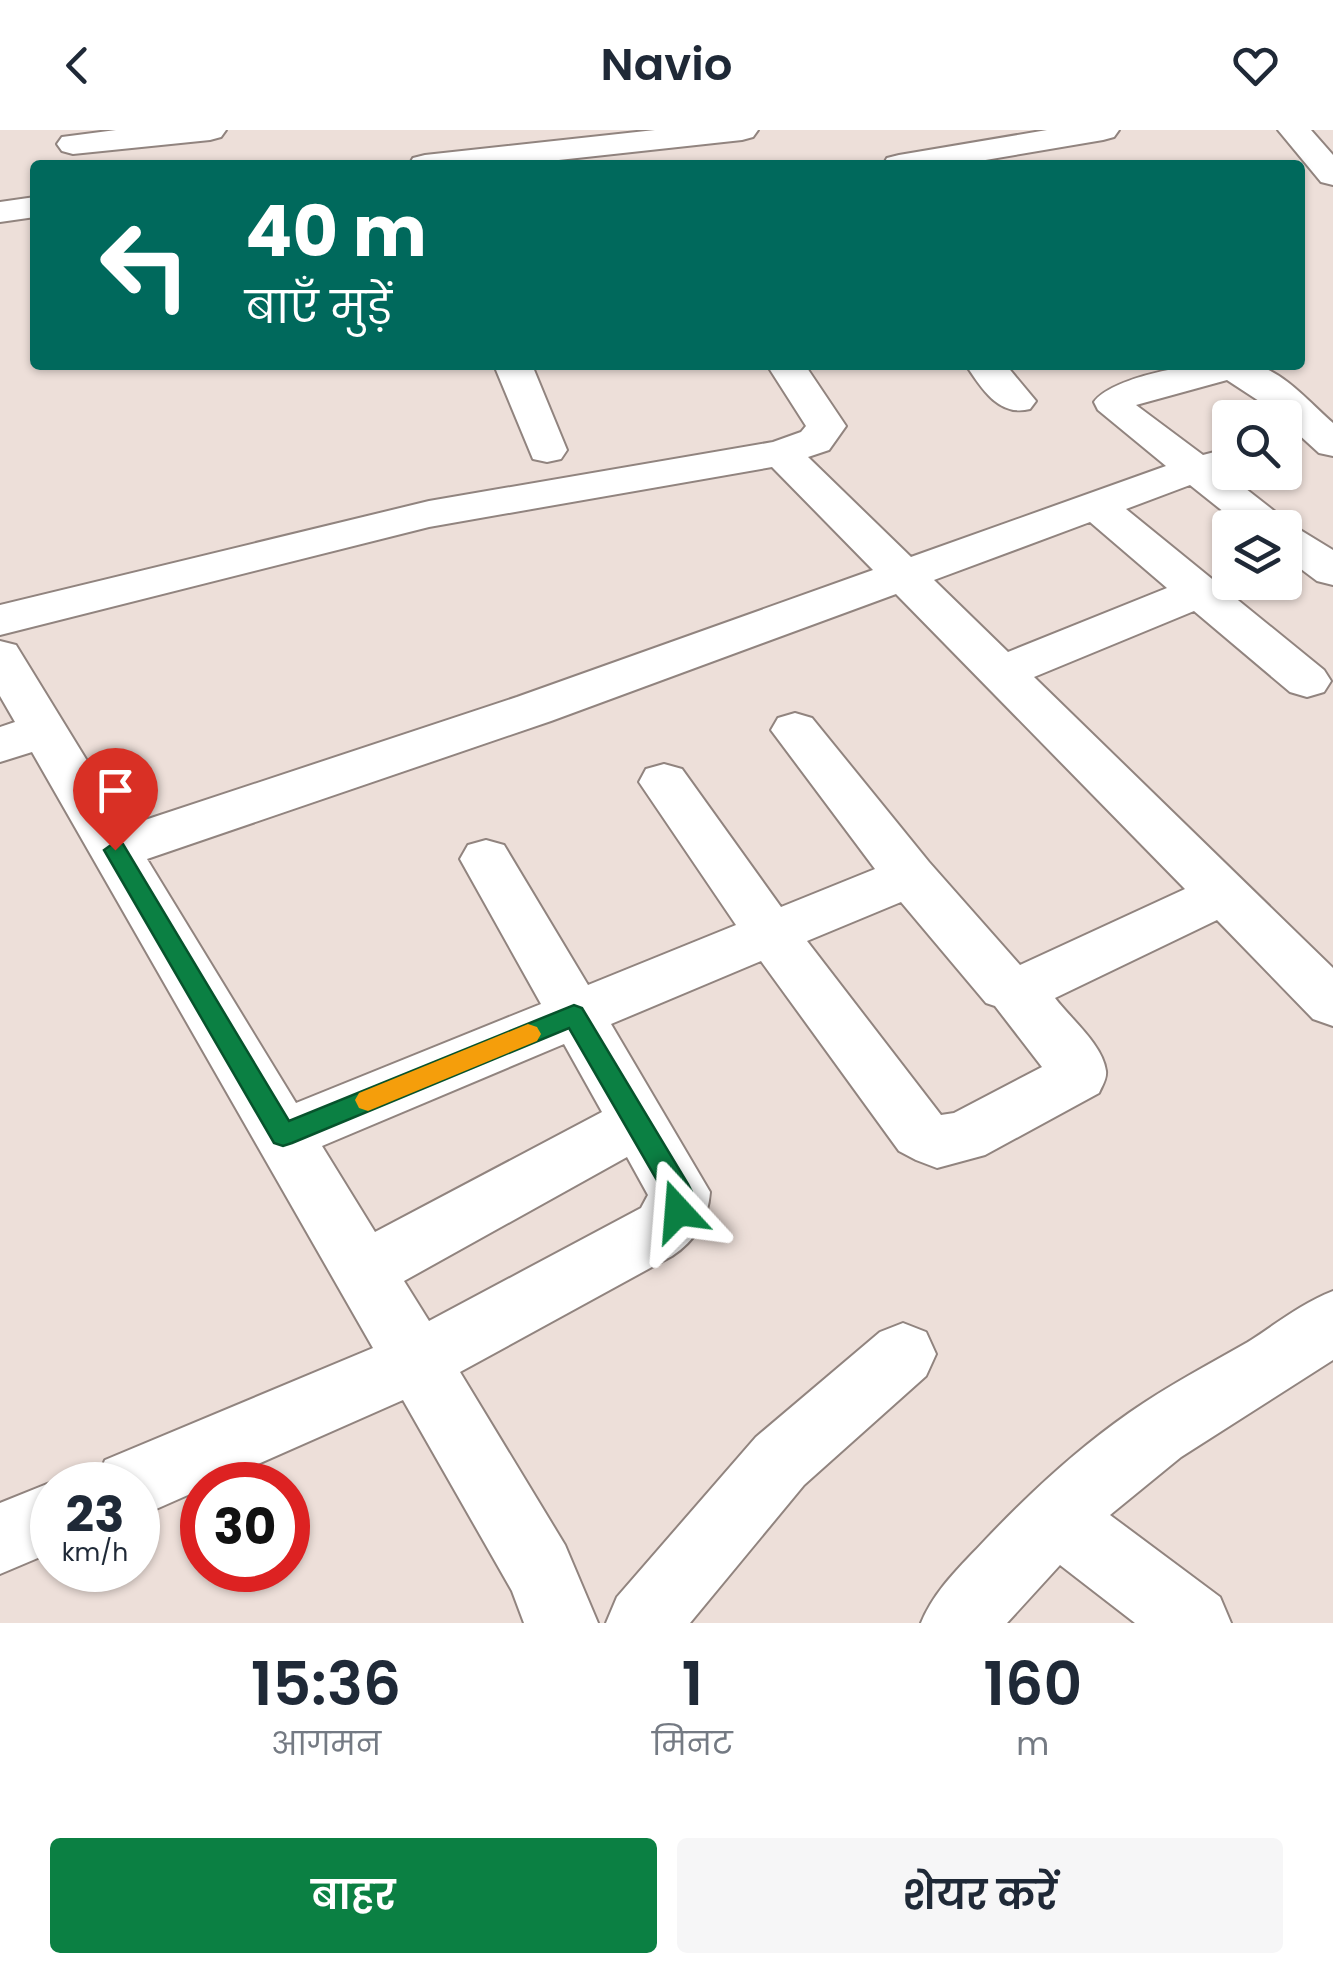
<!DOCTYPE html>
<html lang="hi">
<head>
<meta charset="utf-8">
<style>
	:root { --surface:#fff; --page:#f6f6f7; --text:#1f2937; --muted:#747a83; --accent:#0b8043 }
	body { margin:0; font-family:Poppins,"Noto Sans Devanagari",sans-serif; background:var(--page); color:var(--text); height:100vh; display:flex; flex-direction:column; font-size:38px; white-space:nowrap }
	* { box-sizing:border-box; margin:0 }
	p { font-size:32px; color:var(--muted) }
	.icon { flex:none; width:55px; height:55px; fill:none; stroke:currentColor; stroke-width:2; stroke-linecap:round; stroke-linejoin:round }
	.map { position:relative; height:1493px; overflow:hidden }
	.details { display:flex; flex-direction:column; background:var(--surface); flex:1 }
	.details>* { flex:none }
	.banner { position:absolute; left:30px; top:30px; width:1275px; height:210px; border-radius:10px; box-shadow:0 2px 8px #0004; background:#00695c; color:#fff; overflow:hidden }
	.buttons { position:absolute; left:1212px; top:270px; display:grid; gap:20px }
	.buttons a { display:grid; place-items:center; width:90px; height:90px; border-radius:10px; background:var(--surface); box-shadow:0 2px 8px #0004; font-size:50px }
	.speed { position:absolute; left:30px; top:1332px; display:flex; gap:20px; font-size:50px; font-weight:700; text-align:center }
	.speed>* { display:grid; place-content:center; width:130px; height:130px; border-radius:50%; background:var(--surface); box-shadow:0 2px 8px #0004; line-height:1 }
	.speed small { font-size:25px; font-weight:400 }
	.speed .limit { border:15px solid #d22; background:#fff; color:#111 }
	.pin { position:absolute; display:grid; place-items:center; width:85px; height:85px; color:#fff; margin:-102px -42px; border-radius:50% 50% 50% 0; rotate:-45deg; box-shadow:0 0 10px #0007 }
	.pin .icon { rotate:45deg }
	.me { position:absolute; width:110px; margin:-55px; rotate:341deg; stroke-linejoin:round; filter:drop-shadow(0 0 8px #0008) }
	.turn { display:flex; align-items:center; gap:35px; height:210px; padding:0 50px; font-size:45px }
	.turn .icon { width:130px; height:130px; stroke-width:2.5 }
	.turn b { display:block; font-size:70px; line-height:85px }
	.eta { display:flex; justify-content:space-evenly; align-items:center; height:170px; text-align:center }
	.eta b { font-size:60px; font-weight:600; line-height:70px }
	.button { display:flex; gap:20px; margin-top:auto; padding:20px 50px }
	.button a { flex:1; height:115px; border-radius:10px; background:var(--accent); color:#fff; font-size:40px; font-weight:600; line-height:115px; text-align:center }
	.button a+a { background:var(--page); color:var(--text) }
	header { display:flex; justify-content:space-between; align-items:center; height:130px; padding:0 50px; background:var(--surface); font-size:45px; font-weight:600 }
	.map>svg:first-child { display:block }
</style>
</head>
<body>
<header><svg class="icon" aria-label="back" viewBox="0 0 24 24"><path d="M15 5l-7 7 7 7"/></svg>Navio<svg class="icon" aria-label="heart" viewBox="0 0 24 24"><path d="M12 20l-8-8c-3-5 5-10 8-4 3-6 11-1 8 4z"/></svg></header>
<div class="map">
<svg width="1333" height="1493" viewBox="0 0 1333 1493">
	<rect width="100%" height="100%" fill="#eddfd9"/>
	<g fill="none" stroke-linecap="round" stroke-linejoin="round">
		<g stroke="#91847f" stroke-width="4">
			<path id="minor" d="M 116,0 L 226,0 L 221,7 L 210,10 L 73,24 L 62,21 L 57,14 L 62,7 Z
				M 655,0 L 758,0 L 753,7 L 742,10 L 513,35 L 409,35 L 413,28 L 425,25 Z
				M 1047,0 L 1119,0 L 1114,7 L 1103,10 L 956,35 L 883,35 L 887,28 L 899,25 Z
				M 1278,0 L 1311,0 L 1333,25 L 1333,55 L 1321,52 Z
				M 35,67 L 35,87 L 0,92 L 0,72 Z
				M 494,235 L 532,235 L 567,320 L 561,329 L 547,332 L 533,329 Z
				M 767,235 L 805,235 L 846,296 L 829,320 L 808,327 L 911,427 L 1166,336 L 1098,280 L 1094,272 C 1115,243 1225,226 1258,236 C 1286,244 1312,275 1333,293 L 1333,326 L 1319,323 L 1285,292 L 1285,288 L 1227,250 L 1136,275 L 1203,325 L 1230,318 L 1231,342 L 1227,344 L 1292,395 L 1333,420 L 1333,455 L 1317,451 L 1285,427 L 1285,398 L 1244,398 L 1190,355 L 1126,379 L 1324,540 L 1331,551 L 1324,562 L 1307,567 L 1290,562 L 1194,481 L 1034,547 L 1333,838 L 1333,896 L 1313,889 L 1217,790 L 1055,868 C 1070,888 1103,915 1106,941 C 1107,949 1102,956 1099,963 L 985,1025 L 937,1038 L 916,1030 L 899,1021 L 761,831 L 611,894 L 710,1062 C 708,1089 695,1111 672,1126 L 460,1242 L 565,1415 L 598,1493 L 524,1493 L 512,1461 L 403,1270 L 138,1387 L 138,1355 L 95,1355 L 105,1330 L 373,1218 L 32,622 L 0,632 L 0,597 L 15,592 L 0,566 L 0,511 L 16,515 L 127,696 L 517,567 L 873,440 L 772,337 L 429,397 L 0,505 L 0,475 L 429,371 L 773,312 L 801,302 L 806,296 ZM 1090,392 L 1167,458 L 1008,522 L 934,450 ZM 896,464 L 1185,759 L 1020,835 L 929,732 L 812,588 L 795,583 L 778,588 L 771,600 L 875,739 L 781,777 L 682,639 L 664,634 L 646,639 L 639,652 L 736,795 L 588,855 L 504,715 L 486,710 L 468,715 L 460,729 L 541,874 L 296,973 L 147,729 L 551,591 ZM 901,772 L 986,873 L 995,876 L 1042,937 L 954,983 L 941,985 L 807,811 ZM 564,914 L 602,982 L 375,1102 L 322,1016 ZM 627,1027 L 648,1065 L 641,1078 L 429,1191 L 404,1151 Z
				M 966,235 L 1006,235 L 1036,271 L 1030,279 C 999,287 982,259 966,235 Z
				M 1333,1161 L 1333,1230 L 1181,1327 L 1110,1385 L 1220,1467 L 1231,1493 L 1135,1493 L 1060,1435 L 1007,1493 L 921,1493 C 935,1459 961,1436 986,1409 C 1030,1363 1076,1320 1129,1283 C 1167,1256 1208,1235 1248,1212 C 1276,1194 1302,1173 1333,1161 Z
				M 903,1193 L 926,1202 L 936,1224 L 926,1246 L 804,1355 L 690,1493 L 606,1493 L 617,1467 L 756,1307 L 880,1202 Z
				M 52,1352 L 60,1355 L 52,1355 L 52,1422 L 0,1444 L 0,1373 Z"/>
		</g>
		<use href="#minor" fill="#fff" fill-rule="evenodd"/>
	</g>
	<path fill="#0b8043" stroke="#07532c" stroke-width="2.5" d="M 115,712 L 123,714 L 289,991 L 574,875 L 582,878 L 688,1054 L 692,1062 L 688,1089 L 678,1093 L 669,1089 L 665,1064 L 569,898 L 292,1013 L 283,1016 L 274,1013 L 104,720 Z"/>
	<path fill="#f59e0b" d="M 528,894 L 537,897 L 541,904 L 537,911 L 368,981 L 359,978 L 355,970 L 359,963 Z"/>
</svg>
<div class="buttons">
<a><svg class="icon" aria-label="search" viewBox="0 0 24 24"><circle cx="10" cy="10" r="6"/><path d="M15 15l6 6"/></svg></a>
<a><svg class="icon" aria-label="layers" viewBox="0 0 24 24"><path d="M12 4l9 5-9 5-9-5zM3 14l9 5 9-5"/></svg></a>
</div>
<div class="speed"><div>23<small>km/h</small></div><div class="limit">30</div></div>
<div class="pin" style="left:115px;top:720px;background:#d93025"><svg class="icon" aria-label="arrive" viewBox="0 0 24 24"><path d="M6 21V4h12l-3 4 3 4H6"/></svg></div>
<svg class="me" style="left:678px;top:1081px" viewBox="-20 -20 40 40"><path d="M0-17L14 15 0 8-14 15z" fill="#0b8043" stroke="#fff" stroke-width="4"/></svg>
<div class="banner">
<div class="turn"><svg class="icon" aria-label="left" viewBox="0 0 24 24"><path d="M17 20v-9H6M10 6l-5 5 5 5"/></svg><div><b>40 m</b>बाएँ मुड़ें</div></div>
</div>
</div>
<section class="details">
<div class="eta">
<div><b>15:36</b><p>आगमन</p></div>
<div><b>1</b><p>मिनट</p></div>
<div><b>160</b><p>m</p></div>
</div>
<div class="button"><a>बाहर</a><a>शेयर करें</a></div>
</section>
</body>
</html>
